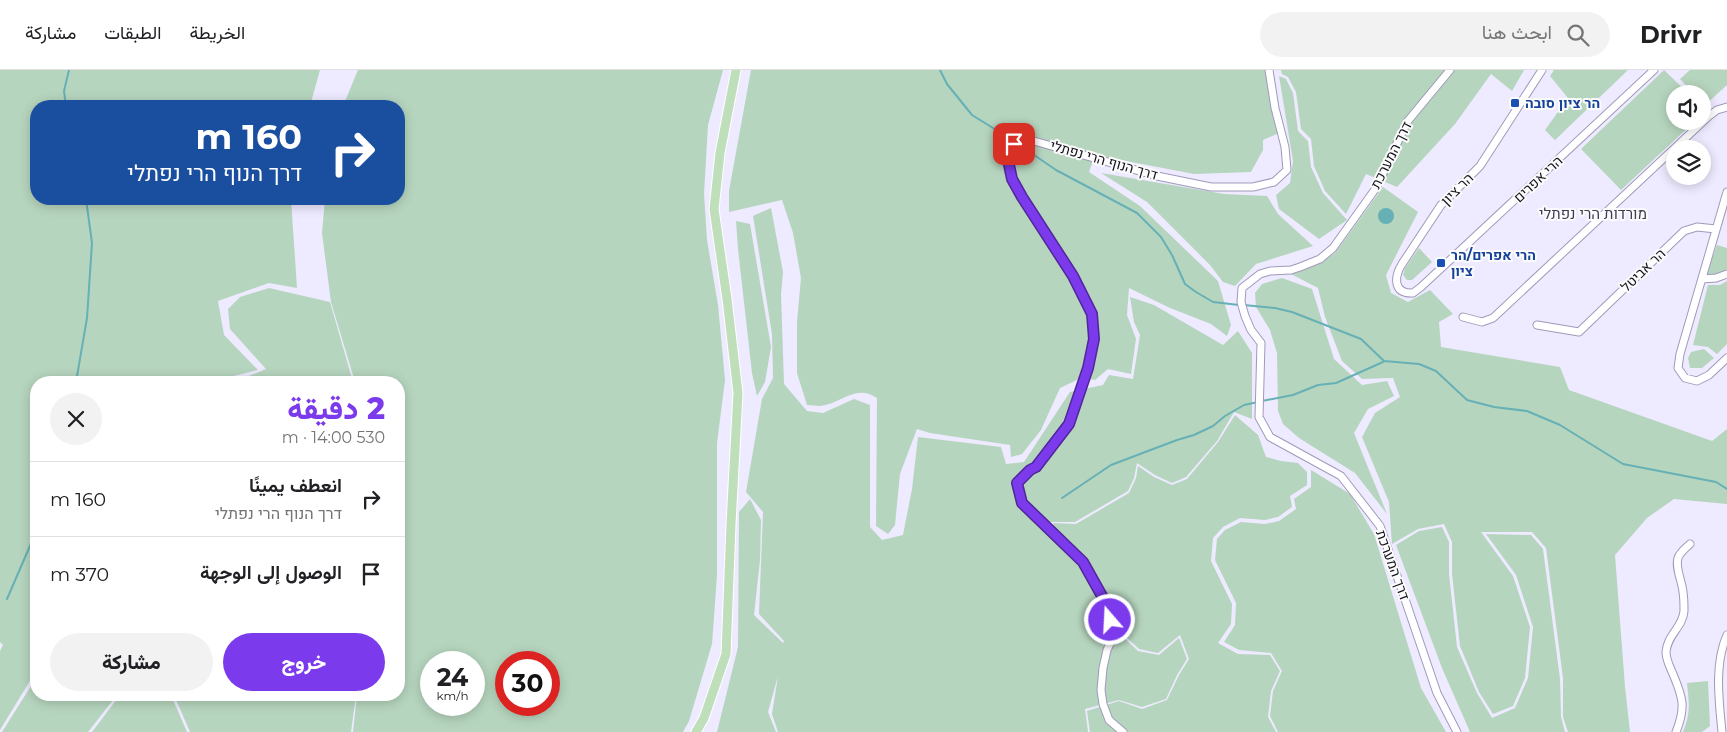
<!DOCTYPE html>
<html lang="ar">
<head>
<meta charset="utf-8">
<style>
	:root { --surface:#fff; --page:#f2f2f2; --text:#202124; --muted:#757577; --line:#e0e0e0; --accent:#7c3aed }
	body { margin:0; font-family:Montserrat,Vazirmatn,Heebo,sans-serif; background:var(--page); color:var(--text); direction:rtl; height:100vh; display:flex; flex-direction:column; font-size:19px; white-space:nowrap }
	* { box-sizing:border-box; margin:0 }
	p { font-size:16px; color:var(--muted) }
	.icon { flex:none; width:28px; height:28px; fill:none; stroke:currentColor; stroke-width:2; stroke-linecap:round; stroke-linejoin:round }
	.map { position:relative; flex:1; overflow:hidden; direction:ltr }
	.drawer { position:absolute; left:30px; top:306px; width:375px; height:325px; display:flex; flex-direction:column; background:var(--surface); border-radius:20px; box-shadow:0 2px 12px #0003; direction:rtl }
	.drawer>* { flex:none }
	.guide { position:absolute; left:30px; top:30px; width:375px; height:105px; border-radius:20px; box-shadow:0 2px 12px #0003; direction:rtl; background:#1a4fa0; color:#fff; overflow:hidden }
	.buttons { position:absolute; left:1666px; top:15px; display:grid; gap:10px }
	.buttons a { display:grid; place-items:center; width:45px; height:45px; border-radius:50%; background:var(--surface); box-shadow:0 2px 12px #0003; font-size:25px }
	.speed { position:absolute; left:420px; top:581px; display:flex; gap:10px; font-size:25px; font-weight:700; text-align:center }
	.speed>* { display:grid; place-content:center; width:65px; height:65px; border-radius:50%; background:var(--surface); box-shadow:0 2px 12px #0003; line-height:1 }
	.speed small { font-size:12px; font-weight:400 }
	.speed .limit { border:8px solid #d22; background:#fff; color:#111 }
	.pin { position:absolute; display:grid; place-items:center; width:42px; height:42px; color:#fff; margin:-21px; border-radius:10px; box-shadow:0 2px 8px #0006 }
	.me { position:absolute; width:55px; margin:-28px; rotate:341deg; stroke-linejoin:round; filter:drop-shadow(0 0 4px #0008) }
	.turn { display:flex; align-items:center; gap:18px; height:105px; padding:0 20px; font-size:22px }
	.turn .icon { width:65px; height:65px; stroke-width:2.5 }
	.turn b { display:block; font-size:35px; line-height:42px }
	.round { display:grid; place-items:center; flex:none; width:52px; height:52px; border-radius:26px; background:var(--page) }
	.head { display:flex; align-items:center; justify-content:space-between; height:85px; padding:0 20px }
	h1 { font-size:30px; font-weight:800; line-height:38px; color:var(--accent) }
	.action { display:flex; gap:10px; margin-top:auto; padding:10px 20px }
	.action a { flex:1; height:58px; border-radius:30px; background:var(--accent); color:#fff; font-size:20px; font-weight:800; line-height:58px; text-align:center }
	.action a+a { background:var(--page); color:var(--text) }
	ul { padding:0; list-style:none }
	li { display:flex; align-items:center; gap:15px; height:75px; padding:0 20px; border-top:1px solid var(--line) }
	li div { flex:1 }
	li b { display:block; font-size:19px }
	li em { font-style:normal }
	header { display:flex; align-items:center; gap:30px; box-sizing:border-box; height:70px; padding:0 25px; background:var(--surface); border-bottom:1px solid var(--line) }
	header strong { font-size:24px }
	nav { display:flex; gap:28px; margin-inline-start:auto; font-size:18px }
	.search { width:350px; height:45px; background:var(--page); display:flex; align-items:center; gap:12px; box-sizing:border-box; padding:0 18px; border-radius:28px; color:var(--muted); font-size:19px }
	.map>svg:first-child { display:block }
</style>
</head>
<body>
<header>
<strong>Drivr</strong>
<div class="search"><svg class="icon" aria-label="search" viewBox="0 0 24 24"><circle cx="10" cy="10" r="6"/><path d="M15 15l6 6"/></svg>ابحث هنا</div>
<nav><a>الخريطة</a><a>الطبقات</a><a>مشاركة</a></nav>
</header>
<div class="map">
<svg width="1727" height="662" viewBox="0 0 1727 662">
	<rect width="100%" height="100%" fill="#eeeaff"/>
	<path fill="#b6d5be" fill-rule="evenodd" d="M 0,0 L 320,0 L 310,36 L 36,36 L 36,129 L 291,129 L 297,218 L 269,213 L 218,231 L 224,265 L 258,300 L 225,308 L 220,312 L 36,312 L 36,601 L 0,660 L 0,581 L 3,575 L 0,572 Z
		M 358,0 L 723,0 L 708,55 L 704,124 L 707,170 L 718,235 L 725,310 L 717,373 L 717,505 L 712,574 L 689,651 L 683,662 L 353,662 L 357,625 L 399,625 L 399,312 L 355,312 L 331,232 L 322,163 L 325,129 L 399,129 L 399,36 L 343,36 ZM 431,592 L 474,592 L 474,635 L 431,635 ZM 506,592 L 549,592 L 549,635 L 506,635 Z
		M 751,0 L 1269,0 L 1279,63 L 1263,70 L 1263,80 L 1251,102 L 1194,104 L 1095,85 L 1089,102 L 1140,136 L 1218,211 L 1231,255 L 1227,266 L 1211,254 L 1170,238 L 1129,218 L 1127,245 L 1136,269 L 1131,304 L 1108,299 L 1095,310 L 1081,308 L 1060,318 L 1041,360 L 1022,384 L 1011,387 L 1010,375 L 930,363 L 917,359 L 900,404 L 895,455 L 888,464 L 876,456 L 877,328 C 856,313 840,334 820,336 C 816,336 811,335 807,335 L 797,303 L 797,252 L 801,208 L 793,163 L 782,130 L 729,142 L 729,121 Z
		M 1281,0 L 1524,0 L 1512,21 L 1491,4 L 1455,54 L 1397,117 L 1366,104 L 1346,144 L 1325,121 L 1314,96 L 1311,69 L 1301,59 L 1296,22 L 1288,7 L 1282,4 Z
		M 1554,0 L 1628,0 L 1555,70 L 1545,60 L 1568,28 L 1550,6 Z
		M 1664,0 L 1689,24 L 1675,24 L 1675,51 L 1695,51 L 1621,120 L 1581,79 Z
		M 1690,0 L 1727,0 L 1727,15 L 1705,35 L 1703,32 L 1702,24 L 1694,24 L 1680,9 Z
		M 1279,6 L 1286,9 L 1293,23 L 1298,61 L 1308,71 L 1311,97 L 1323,123 L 1347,150 L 1319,169 L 1279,139 L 1276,125 L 1290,113 L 1293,91 Z
		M 1101,103 L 1224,124 L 1267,126 L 1278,144 L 1313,176 L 1256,194 L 1235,216 L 1223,212 L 1210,195 L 1147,132 Z
		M 1383,117 L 1418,142 L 1386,205 L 1391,223 L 1408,232 L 1430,220 L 1453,244 L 1439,252 L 1441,277 L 1560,297 L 1569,320 L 1712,371 L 1727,359 L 1727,434 L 1674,429 L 1647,448 L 1615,485 L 1625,617 L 1630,662 L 1568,662 L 1563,647 L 1563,608 L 1546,478 L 1532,462 L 1481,462 L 1513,506 L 1530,557 L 1525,608 L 1513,636 L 1493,644 L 1479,622 L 1460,576 L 1452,504 L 1452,472 L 1444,454 L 1418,459 L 1392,474 L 1389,432 L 1362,367 L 1375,343 L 1400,327 L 1393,308 L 1362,309 L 1342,291 L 1325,247 L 1318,218 L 1291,204 L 1317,195 L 1335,183 Z
		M 771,138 L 783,202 L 781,224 L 784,314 L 807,341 L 823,343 L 854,329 L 870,335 L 870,457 L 882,470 L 903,465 L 912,419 L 918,367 L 1001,377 L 1006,394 L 1024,392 L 1070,322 L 1103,315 L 1109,305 L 1133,309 L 1140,265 L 1134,252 L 1130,227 L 1154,235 L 1223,275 L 1238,261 L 1252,283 L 1252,349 L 1234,342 L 1217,371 L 1186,407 L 1172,413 L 1155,405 L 1137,393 L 1134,408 L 1128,421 L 1075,452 L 1050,452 L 1058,468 L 1096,520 L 1103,548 L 1138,581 L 1159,585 L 1179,568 L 1187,589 L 1177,605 L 1166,629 L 1142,637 L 1119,630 L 1085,639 L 1088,662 L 778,662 L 772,644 L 778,606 L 768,642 L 776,662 L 717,662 L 738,577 L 739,442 L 750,429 L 761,450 L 760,490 L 754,545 L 783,573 L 784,571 L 759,544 L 763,442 L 746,422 L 762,329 L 773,308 L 772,264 L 753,146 Z
		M 736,151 L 750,154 L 771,277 L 765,312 L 757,326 L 752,303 L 738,179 Z
		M 1717,175 L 1727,178 L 1727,199 L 1720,204 L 1706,206 Z
		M 1419,178 L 1432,192 L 1412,210 L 1407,210 L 1403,205 L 1405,198 Z
		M 1282,208 L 1312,219 L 1334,289 L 1362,315 L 1387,311 L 1394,326 L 1368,339 L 1354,363 L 1387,444 L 1355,403 L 1299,368 L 1283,354 L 1278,341 L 1277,283 L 1270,260 L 1256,237 L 1255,223 L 1262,214 Z
		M 1727,211 L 1727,274 L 1717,284 L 1708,277 L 1693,275 L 1708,215 L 1720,215 Z
		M 269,218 L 330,232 L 353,312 L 234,312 L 266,299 L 230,259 L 228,239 L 240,227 Z
		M 1704,279 L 1714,288 L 1702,298 L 1690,298 L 1688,288 L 1691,282 Z
		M 1235,345 L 1258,365 L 1266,387 L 1281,391 L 1298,393 L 1307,402 L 1307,415 L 1290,426 L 1292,437 L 1278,447 L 1265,450 L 1240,448 L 1223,457 L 1213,468 L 1211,491 L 1232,534 L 1231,554 L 1218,573 L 1238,584 L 1270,585 L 1280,601 L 1271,621 L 1268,647 L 1276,662 L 1090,662 L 1087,641 L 1119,631 L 1142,639 L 1167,630 L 1179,605 L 1189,589 L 1180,565 L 1158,583 L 1139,579 L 1105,547 L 1098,519 L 1059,467 L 1053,453 L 1076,454 L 1129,423 L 1136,408 L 1138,396 L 1154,407 L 1172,415 L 1187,409 L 1218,372 Z
		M 1311,400 L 1350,424 L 1374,464 L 1421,618 L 1446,662 L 1278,662 L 1270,646 L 1273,621 L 1282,601 L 1271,583 L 1239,580 L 1224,572 L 1235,555 L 1236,533 L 1215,490 L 1217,469 L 1225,460 L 1241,452 L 1265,454 L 1279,451 L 1296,439 L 1294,429 L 1311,417 Z
		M 1442,457 L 1449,472 L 1449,504 L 1457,577 L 1477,623 L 1492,648 L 1515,638 L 1528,608 L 1533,557 L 1516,505 L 1486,464 L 1531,465 L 1543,479 L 1560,609 L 1561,647 L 1565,662 L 1470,662 L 1442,598 L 1396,475 L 1419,461 Z
		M 36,608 L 36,625 L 117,625 L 88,662 L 2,662 Z
		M 1708,611 L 1710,656 L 1702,662 L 1683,662 C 1691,642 1689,633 1687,613 Z
		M 120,625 L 171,625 L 187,662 L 92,662 Z
		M 174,625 L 356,625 L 351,662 L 190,662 Z"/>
	<path fill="#66b0b6" d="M1378 146a8 8 0 1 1 16 0a8 8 0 1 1-16 0Z"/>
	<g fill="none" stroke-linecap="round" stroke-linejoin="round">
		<path stroke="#66b0b6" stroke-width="2" d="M 940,0 L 947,14 L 972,45 L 1014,71
			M 66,36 L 64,21 L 69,0
			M 1018,74 L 1056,100 L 1137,143 L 1161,167 L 1172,185 L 1185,214 L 1196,222 L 1213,232 L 1239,235
			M 1244,235 L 1275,238 L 1292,242 L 1361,269 L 1384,291 L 1419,294 L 1436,301 L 1467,330 L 1494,337 L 1527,341 L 1560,355 L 1623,394 L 1716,412 L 1727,419
			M 76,312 L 87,248 L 92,173 L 86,129
			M 1262,331 L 1293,325 L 1318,315 L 1336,313 L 1383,292
			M 1062,428 L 1111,395 L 1177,370 L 1194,365 L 1213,356 L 1225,346 L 1244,335 L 1258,332
			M 7,529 L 36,462"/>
		<g stroke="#a09aba" stroke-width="9">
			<path id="minor" d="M 1450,0 L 1407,52 L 1376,118 L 1333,178 L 1320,189 L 1300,197 L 1291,200 L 1270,201 L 1260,204 L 1242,218 L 1241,232 L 1245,246 L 1251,260 L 1261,273 L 1259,347 L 1270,367 L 1341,406 L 1380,456 L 1437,623 L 1457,662
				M 1542,0 L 1480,96 L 1441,135 L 1402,194 C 1394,207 1393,224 1413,223 L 1421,217 L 1654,0
				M 1727,122 L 1680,284 L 1678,298 L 1685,308 L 1697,311 L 1709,305 L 1727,288
				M 1702,209 L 1716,208 L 1727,204
				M 1463,247 L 1482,252 L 1493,248 L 1709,46 L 1717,40 L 1727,37
				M 1537,255 L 1579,262 L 1684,161 L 1697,157 L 1716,159
				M 1123,662 L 1109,650 L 1103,634 L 1101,620 L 1103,598 L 1107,580 L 1114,565 L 1107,535 L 1083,493 L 1022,433 L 1017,413 L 1030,400 L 1037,397 L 1069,354 L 1088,298 L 1094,269 L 1092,244 L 1073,206 L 1022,127 L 1013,109 L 1008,90 L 1014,74 L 1018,69 L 1027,69 L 1157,106 L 1211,117 L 1253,117 L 1274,112 L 1287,100 L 1285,77 L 1275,38 L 1269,0
				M 1676,662 C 1686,637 1683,628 1673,604 C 1670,597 1666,590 1666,582 C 1667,565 1683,557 1684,541 C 1684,535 1684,528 1683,522 C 1682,511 1675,498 1678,488 C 1680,482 1686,478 1690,474
				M 1722,662 C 1719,631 1714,594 1727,565"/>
		</g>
		<g stroke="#fff" stroke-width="11">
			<path id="major" d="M 696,662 L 704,648 L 726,584 L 731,454 L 738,323 L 727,229 L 714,139 L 720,83 L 736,0"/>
		</g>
		<use href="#minor" stroke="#fff" stroke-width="7"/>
		<use href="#major" stroke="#bfdfbb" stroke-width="9"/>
	</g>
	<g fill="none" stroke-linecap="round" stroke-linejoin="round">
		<g stroke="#51269a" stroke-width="12">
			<path id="route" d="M 1014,74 L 1008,90 L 1012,109 L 1022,127 L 1073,206 L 1092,244 L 1094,269 L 1088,298 L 1069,354 L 1036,397 L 1030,400 L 1017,413 L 1022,433 L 1083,492 L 1107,535 L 1110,550"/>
		</g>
		<use href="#route" stroke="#7c3aed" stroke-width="9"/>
	</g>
	<g fill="#1a4fb4" stroke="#fbfbfb" stroke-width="2">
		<rect x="1510" y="28" width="10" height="10" rx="2.5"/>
		<rect x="1436" y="188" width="10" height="10" rx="2.5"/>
	</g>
	<g text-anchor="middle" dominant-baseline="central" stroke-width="4" stroke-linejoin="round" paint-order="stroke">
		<g font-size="14" font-weight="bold" fill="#164399" stroke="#fbfbfb" text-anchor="start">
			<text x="1525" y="33">הר ציון סובה</text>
			<text x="1451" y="185">הרי אפרים/הר<tspan x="1451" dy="16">ציון</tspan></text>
		</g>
		<g font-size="14" fill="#14111c" stroke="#fbfbfb">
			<text transform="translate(1391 85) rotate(-63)">דרך המערכת</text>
			<text transform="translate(1104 90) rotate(16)">דרך הנוף הרי נפתלי</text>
			<text transform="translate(1538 109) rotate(-43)">הרי אפרים</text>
			<text transform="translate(1457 119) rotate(-45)">הר ציון</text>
			<text transform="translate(1643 200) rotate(-44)">הר אביטל</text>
			<text transform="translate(1393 495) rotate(70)">דרך המערכת</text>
		</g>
		<g font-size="15" fill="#413b56" stroke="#fbfbfb">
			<text x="1593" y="143">מורדות הרי נפתלי</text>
		</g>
	</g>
</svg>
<div class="buttons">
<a><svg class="icon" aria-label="sound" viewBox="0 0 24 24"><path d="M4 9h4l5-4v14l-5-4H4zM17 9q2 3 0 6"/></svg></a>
<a><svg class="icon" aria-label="layers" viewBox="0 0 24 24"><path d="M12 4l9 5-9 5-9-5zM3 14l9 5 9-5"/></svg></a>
</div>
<div class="speed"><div>24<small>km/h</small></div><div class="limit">30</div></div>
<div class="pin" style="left:1014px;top:74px;background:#d93025"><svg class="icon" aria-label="arrive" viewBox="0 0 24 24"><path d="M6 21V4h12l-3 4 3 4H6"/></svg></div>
<svg class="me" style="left:1110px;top:550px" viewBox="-20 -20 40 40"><circle r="17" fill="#7c3aed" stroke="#fff" stroke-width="3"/><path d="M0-11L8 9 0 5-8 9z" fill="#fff"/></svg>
<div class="guide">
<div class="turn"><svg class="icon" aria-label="right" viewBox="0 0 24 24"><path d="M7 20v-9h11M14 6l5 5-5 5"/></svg><div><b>160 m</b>דרך הנוף הרי נפתלי</div></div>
</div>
<section class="drawer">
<div class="head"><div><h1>2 دقيقة</h1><p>530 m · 14:00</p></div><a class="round"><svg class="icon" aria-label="close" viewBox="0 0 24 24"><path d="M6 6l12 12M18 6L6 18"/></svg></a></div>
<ul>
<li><svg class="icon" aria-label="right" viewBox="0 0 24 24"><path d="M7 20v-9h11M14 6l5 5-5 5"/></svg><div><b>انعطف يمينًا</b><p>דרך הנוף הרי נפתלי</p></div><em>160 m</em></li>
<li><svg class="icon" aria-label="arrive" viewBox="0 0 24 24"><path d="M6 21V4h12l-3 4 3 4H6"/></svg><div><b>الوصول إلى الوجهة</b></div><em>370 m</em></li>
</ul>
<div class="action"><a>خروج</a><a>مشاركة</a></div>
</section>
</div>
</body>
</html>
